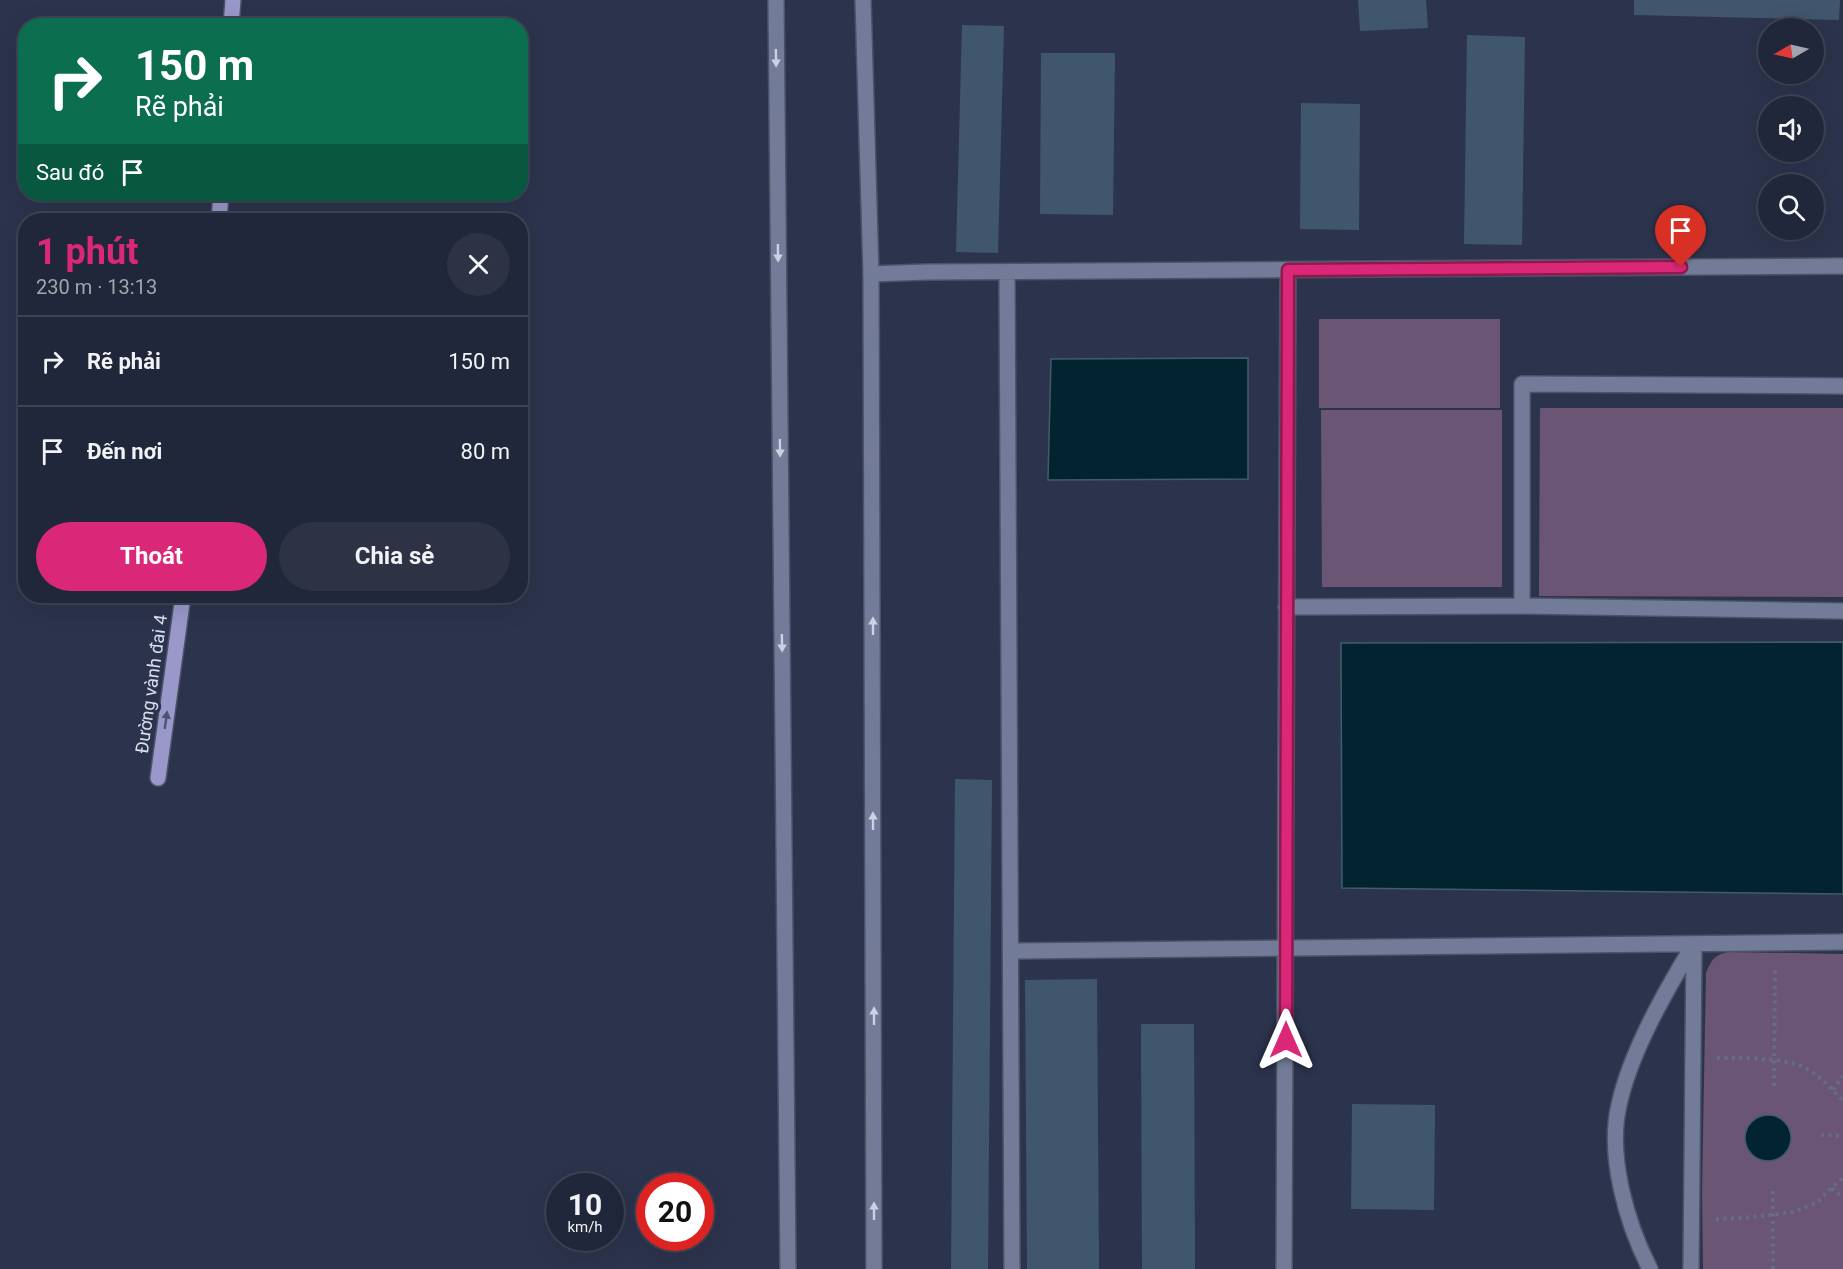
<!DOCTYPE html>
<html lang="vi">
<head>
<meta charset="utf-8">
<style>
	:root { --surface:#21273a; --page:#2d3345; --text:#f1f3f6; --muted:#a2a5af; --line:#3e4454; --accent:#db2777 }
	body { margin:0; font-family:Roboto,sans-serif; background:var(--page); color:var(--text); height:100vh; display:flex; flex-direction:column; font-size:22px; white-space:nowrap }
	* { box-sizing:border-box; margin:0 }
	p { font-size:20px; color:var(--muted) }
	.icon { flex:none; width:33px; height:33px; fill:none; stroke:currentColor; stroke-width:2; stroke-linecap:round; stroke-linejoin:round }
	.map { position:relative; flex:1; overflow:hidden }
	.details { position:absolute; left:18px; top:213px; width:510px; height:390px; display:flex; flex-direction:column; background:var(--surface); border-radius:24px; box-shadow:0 6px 24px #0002,0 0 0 2px var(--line) }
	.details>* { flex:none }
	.guide { position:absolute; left:18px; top:18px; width:510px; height:183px; border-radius:24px; box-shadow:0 6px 24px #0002,0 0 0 2px var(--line); background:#0b6e4f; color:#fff; overflow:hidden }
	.needle { width:39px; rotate:261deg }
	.tools { position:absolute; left:1758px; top:18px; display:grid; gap:12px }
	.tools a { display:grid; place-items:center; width:66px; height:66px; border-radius:50%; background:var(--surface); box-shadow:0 6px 24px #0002,0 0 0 2px var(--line); font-size:30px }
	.speed { position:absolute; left:546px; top:1173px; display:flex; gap:12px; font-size:30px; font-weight:700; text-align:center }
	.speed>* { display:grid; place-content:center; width:78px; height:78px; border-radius:50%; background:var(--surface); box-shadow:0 6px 24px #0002,0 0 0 2px var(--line); line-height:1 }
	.speed small { font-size:15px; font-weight:400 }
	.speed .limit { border:9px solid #d22; background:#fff; color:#111 }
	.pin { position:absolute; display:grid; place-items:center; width:51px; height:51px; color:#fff; margin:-62px -26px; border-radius:50% 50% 50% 0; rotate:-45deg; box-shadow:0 0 6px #0007 }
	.pin .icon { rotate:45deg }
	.me { position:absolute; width:66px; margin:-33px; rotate:0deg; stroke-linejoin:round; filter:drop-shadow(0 0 4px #0008) }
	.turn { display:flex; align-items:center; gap:21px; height:126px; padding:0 18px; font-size:27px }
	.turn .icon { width:78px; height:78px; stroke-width:2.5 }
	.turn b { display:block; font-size:42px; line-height:51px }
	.then { display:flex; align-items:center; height:57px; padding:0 18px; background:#0003; gap:12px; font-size:22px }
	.round { display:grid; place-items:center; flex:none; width:63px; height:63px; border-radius:32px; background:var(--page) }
	.head { display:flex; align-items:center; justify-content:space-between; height:102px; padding:0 18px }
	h1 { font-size:36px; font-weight:700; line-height:45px; color:var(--accent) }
	.action { display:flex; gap:12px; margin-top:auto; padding:12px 18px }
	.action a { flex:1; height:69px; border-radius:36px; background:var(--accent); color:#fff; font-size:24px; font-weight:700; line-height:69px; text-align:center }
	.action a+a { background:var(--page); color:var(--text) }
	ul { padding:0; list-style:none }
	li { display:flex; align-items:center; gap:18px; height:90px; padding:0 18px; border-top:2px solid var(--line) }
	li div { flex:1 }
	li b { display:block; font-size:22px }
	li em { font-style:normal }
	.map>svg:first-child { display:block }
</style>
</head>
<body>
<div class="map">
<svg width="1843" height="1269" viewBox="0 0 1843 1269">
	<rect width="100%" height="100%" fill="#2c344d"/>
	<path fill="#6a5674" d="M 1319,319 L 1500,319 L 1500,408 L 1319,408 Z
		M 1540,408 L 1843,408 L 1843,597 L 1539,596 Z
		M 1321,410 L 1502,410 L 1502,587 L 1322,587 Z
		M 1729,952 L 1843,954 L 1843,1269 L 1703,1269 L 1702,1191 L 1706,973 C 1712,959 1714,955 1729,952 Z"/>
	<path fill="#022430" stroke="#435c6a" stroke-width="1.5" d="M 1248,358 L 1248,479 L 1048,480 L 1051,359 Z
		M 1843,642 L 1843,894 L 1342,888 L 1341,643 Z
		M1745 1138a23 23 0 1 1 46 0a23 23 0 1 1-46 0Z"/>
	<path fill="#40566c" d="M 1358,0 L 1426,0 L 1428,28 L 1360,31 Z
		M 1634,0 L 1840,0 L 1839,20 L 1634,15 Z
		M 962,25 L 1004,26 L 998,253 L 956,252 Z
		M 1467,35 L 1525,37 L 1522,245 L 1464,244 Z
		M 1041,53 L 1115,53 L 1113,215 L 1040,214 Z
		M 1301,103 L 1360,104 L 1359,230 L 1300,229 Z
		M 955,779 L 992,780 L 988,1269 L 951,1269 Z
		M 1097,979 L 1099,1269 L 1027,1269 L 1025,980 Z
		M 1141,1024 L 1194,1024 L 1195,1269 L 1142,1269 Z
		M 1352,1104 L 1435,1105 L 1434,1210 L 1351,1209 Z"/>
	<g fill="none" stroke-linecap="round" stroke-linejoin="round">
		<g stroke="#4c5267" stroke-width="18">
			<path id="service" d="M 1007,272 L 1012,1269
				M 871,274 L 927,272 L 1843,266
				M 1522,606 L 1522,384 L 1843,386
				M 1286,607 L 1522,606 L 1843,611
				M 1011,951 L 1843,942
				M 1284,1269 L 1288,270
				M 1650,1269 C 1627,1224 1607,1156 1619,1105 C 1630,1053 1666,990 1694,944
				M 1691,1269 L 1694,945"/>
		</g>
		<g stroke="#4c5267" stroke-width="18">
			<path id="tertiary" d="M 776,0 L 788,1269
				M 863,0 L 871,274 L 874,1269"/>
		</g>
		<g stroke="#4c5267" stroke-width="18">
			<path id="primary" d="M 231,26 L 233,0
				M 219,220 L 221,194
				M 158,778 L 183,596"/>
		</g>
		<path stroke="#666d83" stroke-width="4" stroke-dasharray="3 4.5" stroke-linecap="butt" d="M 1717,1058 C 1742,1058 1788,1057 1809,1070 C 1822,1078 1833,1090 1843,1101
			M 1774,1086 L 1775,968
			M 1833,1090 L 1843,1076
			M 1821,1135 L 1843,1136
			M 1832,1188 L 1843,1198
			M 1716,1219 L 1743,1218 L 1794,1212 L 1816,1203 L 1843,1177
			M 1773,1269 L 1773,1187"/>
		<use href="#service" stroke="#727c99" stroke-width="15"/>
		<use href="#tertiary" stroke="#727c99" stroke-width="15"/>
		<use href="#primary" stroke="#9a98ca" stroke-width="15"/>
	</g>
	<defs><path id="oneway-solid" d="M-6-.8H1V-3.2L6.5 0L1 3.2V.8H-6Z" transform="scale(1.5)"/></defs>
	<g fill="#cbd1e3">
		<use href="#oneway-solid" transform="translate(776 58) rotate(89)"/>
		<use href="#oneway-solid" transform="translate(778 253) rotate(89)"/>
		<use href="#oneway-solid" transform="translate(780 448) rotate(89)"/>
		<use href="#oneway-solid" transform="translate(873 626) rotate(-90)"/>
		<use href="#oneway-solid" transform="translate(782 643) rotate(89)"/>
		<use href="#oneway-solid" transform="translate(873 821) rotate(-90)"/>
		<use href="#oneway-solid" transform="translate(874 1016) rotate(-90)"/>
		<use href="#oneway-solid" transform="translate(874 1211) rotate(-90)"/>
	</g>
	<use fill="#4d5272" href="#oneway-solid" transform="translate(166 720) rotate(-82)"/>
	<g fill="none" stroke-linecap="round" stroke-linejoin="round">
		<g stroke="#8e194d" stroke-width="15">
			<path id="route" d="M 1286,1040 L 1288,270 L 1681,267"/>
		</g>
		<use href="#route" stroke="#db2777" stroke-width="10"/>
	</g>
	<g text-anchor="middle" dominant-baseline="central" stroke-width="6" stroke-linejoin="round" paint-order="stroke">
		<g font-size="18" fill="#dbe0f0" stroke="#2c344d">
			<text transform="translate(151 684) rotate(-82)">Đường vành đai 4</text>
		</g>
	</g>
</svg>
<div class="tools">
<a><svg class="needle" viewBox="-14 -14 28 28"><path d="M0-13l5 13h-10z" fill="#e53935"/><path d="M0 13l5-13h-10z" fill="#a2a5af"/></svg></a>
<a><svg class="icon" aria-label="sound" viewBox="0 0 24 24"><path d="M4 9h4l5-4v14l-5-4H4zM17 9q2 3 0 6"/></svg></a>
<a><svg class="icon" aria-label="search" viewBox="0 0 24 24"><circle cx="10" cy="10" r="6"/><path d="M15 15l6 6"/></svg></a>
</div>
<div class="speed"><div>10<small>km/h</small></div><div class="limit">20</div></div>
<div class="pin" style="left:1681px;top:267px;background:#d93025"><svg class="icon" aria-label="arrive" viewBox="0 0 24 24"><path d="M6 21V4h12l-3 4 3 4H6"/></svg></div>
<svg class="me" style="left:1286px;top:1040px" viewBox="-20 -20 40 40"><path d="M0-17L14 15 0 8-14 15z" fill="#db2777" stroke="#fff" stroke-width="4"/></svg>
<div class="guide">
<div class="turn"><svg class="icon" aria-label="right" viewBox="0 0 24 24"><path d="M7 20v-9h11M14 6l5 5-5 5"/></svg><div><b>150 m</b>Rẽ phải</div></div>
<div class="then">Sau đó<svg class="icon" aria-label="arrive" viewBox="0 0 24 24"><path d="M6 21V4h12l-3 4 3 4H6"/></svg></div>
</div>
<section class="details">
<div class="head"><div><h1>1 phút</h1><p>230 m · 13:13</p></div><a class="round"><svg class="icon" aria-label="close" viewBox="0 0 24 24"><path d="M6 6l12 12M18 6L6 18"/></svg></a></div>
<ul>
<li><svg class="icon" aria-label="right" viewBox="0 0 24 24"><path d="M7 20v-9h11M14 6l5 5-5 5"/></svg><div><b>Rẽ phải</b></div><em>150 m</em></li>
<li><svg class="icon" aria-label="arrive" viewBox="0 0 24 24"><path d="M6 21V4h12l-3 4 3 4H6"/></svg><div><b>Đến nơi</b></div><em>80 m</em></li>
</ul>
<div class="action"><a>Thoát</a><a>Chia sẻ</a></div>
</section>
</div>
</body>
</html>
